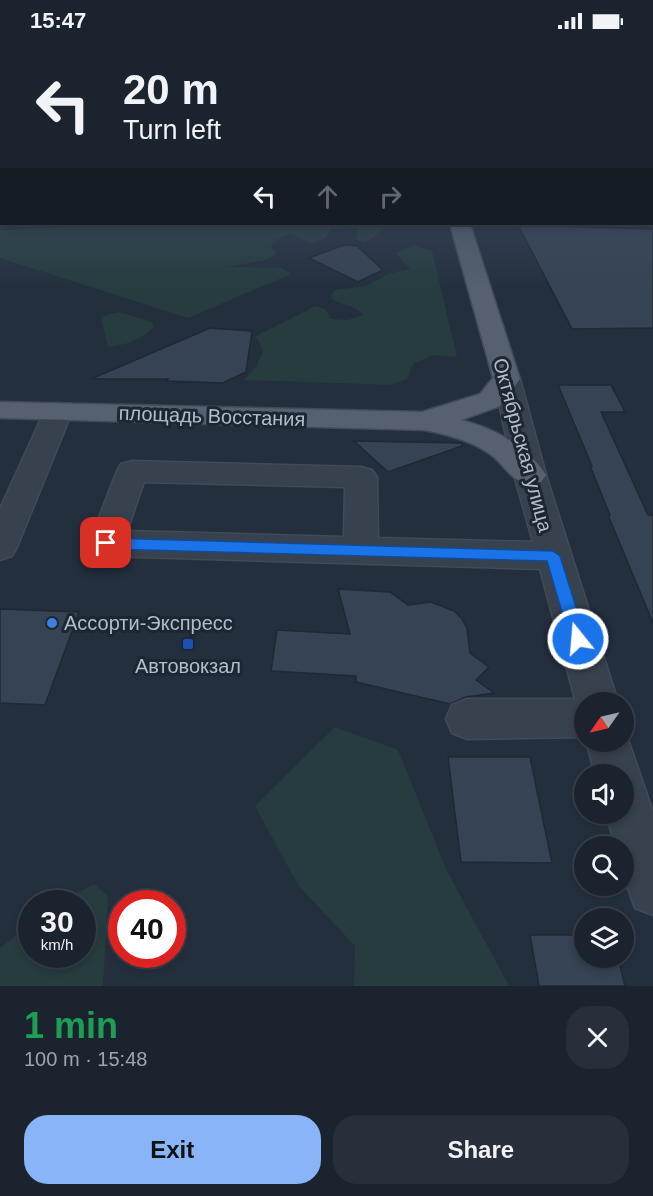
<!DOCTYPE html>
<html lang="en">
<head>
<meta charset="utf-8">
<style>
	:root { --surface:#1b232e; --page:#282f3a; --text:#f1f3f6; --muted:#a0a4aa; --line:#39404a; --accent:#8ab4f8 }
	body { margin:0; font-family:Arial,sans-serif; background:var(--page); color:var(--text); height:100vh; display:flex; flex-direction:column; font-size:22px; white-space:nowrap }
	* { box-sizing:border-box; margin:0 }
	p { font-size:20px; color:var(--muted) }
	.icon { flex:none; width:33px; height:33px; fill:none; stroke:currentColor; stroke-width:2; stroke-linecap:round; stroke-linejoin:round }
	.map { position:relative; height:944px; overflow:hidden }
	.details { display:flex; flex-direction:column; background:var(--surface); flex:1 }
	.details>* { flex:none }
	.hud { position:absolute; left:0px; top:0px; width:654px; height:183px; box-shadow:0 3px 9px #0003,0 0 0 2px var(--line); background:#1b232e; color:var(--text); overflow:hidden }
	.needle { width:39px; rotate:236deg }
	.buttons { position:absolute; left:574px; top:650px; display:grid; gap:12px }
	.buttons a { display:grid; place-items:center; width:60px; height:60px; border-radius:50%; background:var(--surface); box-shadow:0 3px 9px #0003,0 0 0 2px var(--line); font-size:30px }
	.speed { position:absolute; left:18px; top:848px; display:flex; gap:12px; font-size:30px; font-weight:700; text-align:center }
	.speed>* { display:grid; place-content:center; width:78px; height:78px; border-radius:50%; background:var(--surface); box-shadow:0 3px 9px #0003,0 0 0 2px var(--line); line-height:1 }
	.speed small { font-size:15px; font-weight:400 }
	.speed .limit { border:9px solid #d22; background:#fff; color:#111 }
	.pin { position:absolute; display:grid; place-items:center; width:51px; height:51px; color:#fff; margin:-26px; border-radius:12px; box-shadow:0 3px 9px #0006 }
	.me { position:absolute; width:66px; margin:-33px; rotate:343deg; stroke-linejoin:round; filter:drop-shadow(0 0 4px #0008) }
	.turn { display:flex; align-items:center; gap:21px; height:126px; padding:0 24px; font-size:27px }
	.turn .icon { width:78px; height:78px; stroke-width:2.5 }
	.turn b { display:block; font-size:42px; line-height:51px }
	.lanes { display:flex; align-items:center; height:57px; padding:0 24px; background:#0003; justify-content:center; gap:30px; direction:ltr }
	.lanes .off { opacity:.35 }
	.round { display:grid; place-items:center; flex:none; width:63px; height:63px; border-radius:24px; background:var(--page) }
	.summary { display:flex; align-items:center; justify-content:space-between; height:102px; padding:0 24px }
	h1 { font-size:36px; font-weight:800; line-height:45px; color:#1e9e55 }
	.button { display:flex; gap:12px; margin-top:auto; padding:12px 24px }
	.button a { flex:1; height:69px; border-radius:24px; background:var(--accent); color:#111; font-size:24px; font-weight:800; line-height:69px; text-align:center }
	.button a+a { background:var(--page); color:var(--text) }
	.status { display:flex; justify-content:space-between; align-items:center; height:42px; padding:0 30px; background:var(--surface); direction:ltr }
	.status svg { height:16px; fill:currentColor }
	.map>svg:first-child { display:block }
</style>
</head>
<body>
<div class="status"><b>15:47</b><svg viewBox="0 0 49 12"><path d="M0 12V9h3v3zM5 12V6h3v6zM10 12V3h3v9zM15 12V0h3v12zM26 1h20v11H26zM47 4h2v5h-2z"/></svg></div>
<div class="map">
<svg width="653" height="944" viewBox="0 0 653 944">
	<rect width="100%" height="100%" fill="#242f3e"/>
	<path fill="#263c3f" d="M 134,182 L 390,182 L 365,201 L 356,197 L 358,186 L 331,187 L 325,196 L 312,202 L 291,192 L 281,195 L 271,204 L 277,212 L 265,218 L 227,225 L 281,226 L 291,232 L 188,276 L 0,216 L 0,188 Z
		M 414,203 L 432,209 L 457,315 L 433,313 L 413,322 L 407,337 L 392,343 L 244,338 L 256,325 L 263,309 L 256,294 L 316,264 L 325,267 L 331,277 L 348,278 L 363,273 C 355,262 342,264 331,256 L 334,248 L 366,244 L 388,232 L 410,227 L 396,211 Z
		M 118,270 L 152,280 L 154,285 C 139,298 128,303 108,305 L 101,275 Z
		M 335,685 L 398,708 L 447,829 L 509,944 L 354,944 L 355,904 L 298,843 L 255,764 Z
		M 94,842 L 108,854 L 103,944 L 0,944 L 0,906 L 31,882 L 32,912 L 82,912 L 82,861 L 58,861 Z"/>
	<path fill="#364354" stroke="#1f2835" stroke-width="1.5" d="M 518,183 L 653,187 L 653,286 L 572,287 Z
		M 344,203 L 357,204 L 383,228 L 358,240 L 309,216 Z
		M 210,286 L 252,289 L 246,330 L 223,341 L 167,339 L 168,337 L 91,337 Z
		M 558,343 L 611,343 L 625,370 L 601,370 L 648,473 L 653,473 L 653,581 L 608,473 L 610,473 L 590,424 L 592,424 Z
		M 354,399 L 462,401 L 462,404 L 388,430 Z
		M 338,547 L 390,550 L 408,563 L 431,560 L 454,569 L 462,577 L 467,586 L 470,611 L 489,625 L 476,638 L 494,651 L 466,655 L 450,662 L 356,640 L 356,634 L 271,629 L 277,588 L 350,592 Z
		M 0,567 L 79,570 L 45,663 L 0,661 Z
		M 448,715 L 530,715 L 552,821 L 461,820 Z
		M 530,893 L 585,893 L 585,915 L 618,915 L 625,944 L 539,944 Z"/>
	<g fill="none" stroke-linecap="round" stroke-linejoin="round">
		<g stroke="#414a57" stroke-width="3">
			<path id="minor" d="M 0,136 L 2,136 L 2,146 L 0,146 Z
				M 507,329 L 516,331 L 520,337 L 546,433 L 618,660 L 585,660 L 585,695 L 467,697 L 452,691 L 446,677 L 452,663 L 467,657 L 575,657 L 540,527 L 106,514 L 94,510 L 89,501 L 117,429 L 121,422 L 132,419 L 361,425 L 372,428 L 377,435 L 378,496 L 533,500 L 514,433 L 494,337 L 498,331 ZM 144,440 L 345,445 L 344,495 L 127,489 Z
				M 58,361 L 68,364 L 72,370 L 17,505 L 12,514 L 0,518 L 0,467 L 44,370 L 48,364 Z
				M 624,686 L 653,770 L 653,873 L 635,866 L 624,835 L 624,804 L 615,804 L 606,771 L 624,771 L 624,732 L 595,732 L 586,699 L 624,699 Z"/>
		</g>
		<g stroke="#414a57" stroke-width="3">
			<path id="major" d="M 652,137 L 653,137 L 653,147 L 652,147 Z
				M 0,160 L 2,160 L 2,172 L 0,172 Z
				M 450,182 L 470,182 L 520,337 L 500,364 L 461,378 C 493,386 528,404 546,433 L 541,440 C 512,448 508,423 487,410 C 469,398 445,392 424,388 L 0,376 L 0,360 L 422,370 L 480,352 L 493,336 Z"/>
		</g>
		<use href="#minor" fill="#38414e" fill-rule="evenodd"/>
		<use href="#major" fill="#56606e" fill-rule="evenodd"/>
		<path stroke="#5a6575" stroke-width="1.5" d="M 0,182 L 22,182"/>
	</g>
	<linearGradient id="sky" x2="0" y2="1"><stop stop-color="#141a22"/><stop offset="0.47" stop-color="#3f4d63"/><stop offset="1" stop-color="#3f4d63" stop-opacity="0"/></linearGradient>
	<rect width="653" height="247" fill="url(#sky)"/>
	<path fill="#1a73e8" stroke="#114b97" stroke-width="1.5" d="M 106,496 L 553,509 L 560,514 L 586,597 L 584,602 L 578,604 L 572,602 L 570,597 L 547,519 L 106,507 L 99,501 Z"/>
	<circle fill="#3f7fe0" stroke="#1d2633" stroke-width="2" cx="52" cy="581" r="6"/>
	<rect fill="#1a4fb4" stroke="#1d2633" stroke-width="2" x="182" y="596" width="12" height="12" rx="3"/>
	<g text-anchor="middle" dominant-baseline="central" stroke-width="6" stroke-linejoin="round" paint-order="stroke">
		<g font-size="20" fill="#b4bcc9" stroke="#1d2633">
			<text transform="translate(212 374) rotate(2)">площадь Восстания</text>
			<text transform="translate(523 403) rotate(75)">Октябрьская улица</text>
		</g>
		<g font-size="20" fill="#b4bcc9" stroke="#1d2633" text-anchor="start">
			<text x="64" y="581">Ассорти-Экспресс</text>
			<text x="188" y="624" text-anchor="middle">Автовокзал</text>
		</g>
	</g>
</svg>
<div class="buttons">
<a><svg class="needle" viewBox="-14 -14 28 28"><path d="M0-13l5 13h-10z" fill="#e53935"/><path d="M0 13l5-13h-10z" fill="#a0a4aa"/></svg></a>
<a><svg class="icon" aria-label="sound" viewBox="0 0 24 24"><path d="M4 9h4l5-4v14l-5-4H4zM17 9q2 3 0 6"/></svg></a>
<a><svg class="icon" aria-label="search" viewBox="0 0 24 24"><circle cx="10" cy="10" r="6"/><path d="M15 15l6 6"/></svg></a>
<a><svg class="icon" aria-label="layers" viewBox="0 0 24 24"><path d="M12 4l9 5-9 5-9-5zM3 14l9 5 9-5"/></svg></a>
</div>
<div class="speed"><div>30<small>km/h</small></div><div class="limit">40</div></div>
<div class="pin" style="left:106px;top:501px;background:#d93025"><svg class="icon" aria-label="arrive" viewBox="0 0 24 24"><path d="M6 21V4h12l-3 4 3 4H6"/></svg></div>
<svg class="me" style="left:578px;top:597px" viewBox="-20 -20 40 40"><circle r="17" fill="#1a73e8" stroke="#fff" stroke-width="3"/><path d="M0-11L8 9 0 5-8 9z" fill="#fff"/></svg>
<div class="hud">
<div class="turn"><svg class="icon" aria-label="left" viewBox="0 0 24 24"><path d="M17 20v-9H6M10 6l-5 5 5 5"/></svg><div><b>20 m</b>Turn left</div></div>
<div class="lanes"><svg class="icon" aria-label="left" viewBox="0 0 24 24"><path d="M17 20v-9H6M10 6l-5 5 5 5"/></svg><svg class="icon off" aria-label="ahead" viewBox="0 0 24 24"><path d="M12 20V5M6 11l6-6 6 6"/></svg><svg class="icon off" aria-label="right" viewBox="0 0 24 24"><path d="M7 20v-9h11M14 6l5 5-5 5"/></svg></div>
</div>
</div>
<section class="details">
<div class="summary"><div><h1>1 min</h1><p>100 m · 15:48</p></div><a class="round"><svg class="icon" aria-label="close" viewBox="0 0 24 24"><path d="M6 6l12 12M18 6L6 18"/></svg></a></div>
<div class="button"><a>Exit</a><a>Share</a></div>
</section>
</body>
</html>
